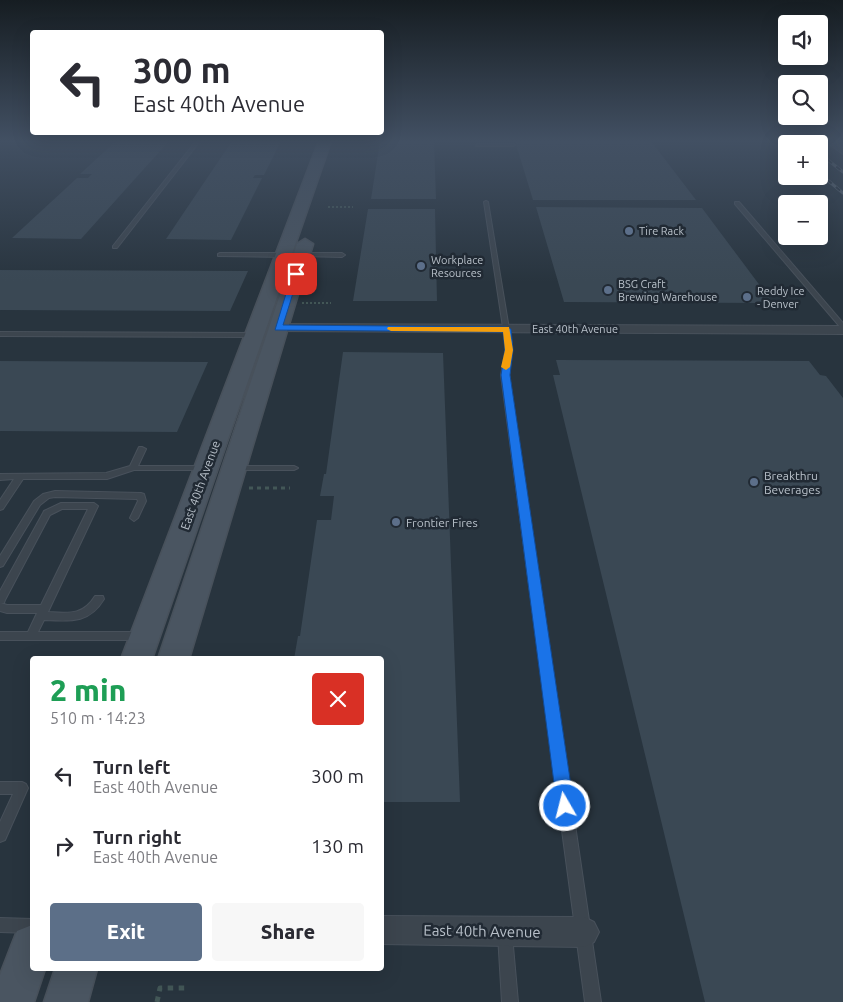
<!DOCTYPE html>
<html lang="en">
<head>
<meta charset="utf-8">
<style>
	:root { --surface:#fff; --page:#f7f7f7; --text:#2b2b33; --muted:#7c7c81; --accent:#5c6f88 }
	body { margin:0; font-family:Ubuntu,sans-serif; background:var(--page); color:var(--text); height:100vh; display:flex; flex-direction:column; font-size:19px; white-space:nowrap }
	* { box-sizing:border-box; margin:0 }
	p { font-size:16px; color:var(--muted) }
	.icon { flex:none; width:28px; height:28px; fill:none; stroke:currentColor; stroke-width:2; stroke-linecap:round; stroke-linejoin:round }
	.map { position:relative; flex:1; overflow:hidden }
	.side { position:absolute; left:30px; top:656px; width:354px; height:315px; display:flex; flex-direction:column; background:var(--surface); border-radius:5px; box-shadow:0 5px 20px #0002 }
	.side>* { flex:none }
	.top-card { position:absolute; left:30px; top:30px; width:354px; height:105px; border-radius:5px; box-shadow:0 5px 20px #0002; background:#fff; color:var(--text); overflow:hidden }
	.fabs { position:absolute; left:778px; top:15px; display:grid; gap:10px }
	.fabs a { display:grid; place-items:center; width:50px; height:50px; border-radius:5px; background:var(--surface); box-shadow:0 5px 20px #0002; font-size:25px }
	.pin { position:absolute; display:grid; place-items:center; width:42px; height:42px; color:#fff; margin:-21px; border-radius:10px; box-shadow:0 2px 8px #0006 }
	.me { position:absolute; width:55px; margin:-28px; rotate:352deg; stroke-linejoin:round; filter:drop-shadow(0 0 4px #0008) }
	.turn { display:flex; align-items:center; gap:18px; height:105px; padding:0 20px; font-size:22px }
	.turn .icon { width:65px; height:65px; stroke-width:2.5 }
	.turn b { display:block; font-size:35px; line-height:42px }
	.round { display:grid; place-items:center; flex:none; width:52px; height:52px; border-radius:5px; background:var(--page) }
	.head { display:flex; align-items:center; justify-content:space-between; height:85px; padding:0 20px }
	h1 { font-size:30px; font-weight:800; line-height:38px; color:#1e9e55 }
	.cta { display:flex; gap:10px; margin-top:auto; padding:10px 20px }
	.cta a { flex:1; height:58px; border-radius:5px; background:var(--accent); color:#fff; font-size:20px; font-weight:800; line-height:58px; text-align:center }
	.cta a+a { background:var(--page); color:var(--text) }
	ul { padding:0; list-style:none }
	li { display:flex; align-items:center; gap:15px; height:70px; padding:0 20px }
	li div { flex:1 }
	li b { display:block; font-size:19px }
	li em { font-style:normal }
	.map>svg:first-child { display:block }
</style>
</head>
<body>
<div class="map">
<svg width="843" height="1002" viewBox="0 0 843 1002">
	<rect width="100%" height="100%" fill="#28343e"/>
	<path fill="#3a4854" d="M 116,141 L 169,141 L 81,239 L 12,238 L 77,178 L 88,178 L 92,174 L 80,174 Z
		M 232,141 L 281,141 L 264,175 L 255,175 L 253,178 L 262,178 L 231,240 L 166,239 Z
		M 380,141 L 434,141 L 436,199 L 371,199 Z
		M 515,141 L 651,141 L 696,200 L 533,200 Z
		M 536,207 L 702,208 L 773,303 L 564,302 Z
		M 368,209 L 435,209 L 437,301 L 353,301 Z
		M 0,270 L 248,271 L 230,311 L 0,310 Z
		M 343,352 L 443,353 L 460,802 L 381,802 L 381,659 L 294,659 L 298,636 L 300,636 L 317,520 L 331,520 L 334,496 L 320,496 L 324,474 L 326,474 Z
		M 556,360 L 809,361 L 820,375 L 826,376 L 843,398 L 843,1002 L 705,1002 L 553,375 L 560,375 Z
		M 0,361 L 208,362 L 177,432 L 0,431 Z"/>
	<g fill="none" stroke-linecap="round" stroke-linejoin="round">
		<g stroke="#48515b" stroke-width="2">
			<path id="lane" d="M 196,141 L 200,141 L 117,248 L 113,248 L 113,246 Z
				M 477,144 L 513,144 L 515,145 L 513,146 L 476,146 Z
				M 486,201 L 488,202 L 512,347 L 509,375 L 601,1002 L 585,1002 L 501,375 L 506,347 L 484,202 Z
				M 735,202 L 739,202 L 843,323 L 843,329 L 841,328 L 735,204 Z
				M 220,253 L 284,253 L 287,255 L 284,257 L 218,256 L 218,254 Z
				M 302,253 L 342,253 L 345,255 L 342,257 L 300,256 L 300,254 Z
				M 0,332 L 255,333 L 258,335 L 255,337 L 0,336 Z
				M 139,447 L 142,447 L 146,449 L 138,466 L 205,466 L 209,468 L 205,470 L 134,470 L 107,479 L 23,479 L 3,509 L 0,510 L 0,500 L 14,479 L 0,480 L 0,474 L 106,473 L 130,466 Z
				M 231,466 L 294,466 L 298,468 L 294,470 L 234,470 L 230,468 Z
				M 55,491 L 141,493 L 144,494 L 146,501 L 138,518 L 134,521 L 130,518 L 138,501 L 137,499 L 55,497 L 49,498 L 40,505 L 3,566 L 0,567 L 0,556 L 34,501 L 43,494 Z
				M 61,503 L 94,503 L 98,506 L 48,612 C 68,613 83,616 95,596 L 103,596 L 104,599 C 89,624 70,621 44,620 L 38,632 L 142,632 L 146,633 L 147,636 L 146,639 L 142,640 L 0,640 L 0,632 L 28,632 L 37,613 L 7,613 L 0,611 L 0,591 L 43,513 L 44,511 ZM 62,509 L 88,509 L 41,605 L 7,605 L 1,603 L 4,603 L 5,600 L 50,515 Z
				M 0,782 L 22,782 L 26,784 L 28,788 L 5,840 L 0,842 L 0,822 L 13,794 L 0,794 Z
				M 0,918 L 32,919 L 32,933 L 0,932 Z
				M 505,928 L 510,930 L 512,935 L 518,1002 L 502,1002 L 498,935 L 500,930 Z"/>
		</g>
		<g stroke="#48515b" stroke-width="2">
			<path id="street" d="M 825,141 L 834,141 L 843,148 L 843,154 Z
				M 278,324 L 843,326 L 843,334 L 273,331 L 272,328 Z
				M 381,916 L 584,917 L 594,922 L 599,932 L 594,942 L 584,947 L 381,944 Z"/>
		</g>
		<g stroke="#48515b" stroke-width="3">
			<path id="secondary" d="M 319,141 L 331,141 L 152,659 L 121,659 Z
				M 305,239 L 313,244 L 189,659 L 158,659 L 297,244 Z
				M 32,925 L 32,969 L 45,969 L 34,1002 L 0,1002 L 0,975 L 17,931 Z
				M 55,969 L 97,969 L 88,1002 L 44,1002 Z"/>
		</g>
		<path stroke="#435757" stroke-width="2" stroke-dasharray="2 2" stroke-linecap="butt" d="M 328,207 L 353,207
			M 302,303 L 331,303"/>
		<path stroke="#435757" stroke-width="3" stroke-dasharray="4 4" stroke-linecap="butt" d="M 249,488 L 290,488"/>
		<path stroke="#435757" stroke-width="5" stroke-dasharray="5.5 5.5" stroke-linecap="butt" d="M 157,1002 L 160,988 L 185,988"/>
		<use href="#lane" fill="#3c454e" fill-rule="evenodd"/>
		<use href="#street" fill="#3c454e" fill-rule="evenodd"/>
		<use href="#secondary" fill="#4a5561" fill-rule="evenodd"/>
		<g stroke="#5e6a75" stroke-width="3">
			<path id="rail" d="M 780,141 L 786,146
				M 809,141 L 812,144
				M 819,153 L 843,172
				M 819,173 L 843,193"/>
		</g>
		<use href="#rail" stroke="#212a34" stroke-width="2" stroke-dasharray="5.5" stroke-linecap="butt"/>
	</g>
	<linearGradient id="sky" x2="0" y2="1"><stop stop-color="#161d22"/><stop offset="0.5" stop-color="#425063"/><stop offset="1" stop-color="#425063" stop-opacity="0"/></linearGradient>
	<rect width="843" height="282" fill="url(#sky)"/>
	<path fill="#1a73e8" stroke="#114b97" d="M 296,271 L 299,274 L 283,325 L 506,327 L 511,329 L 513,350 L 510,375 L 574,806 L 571,811 L 565,814 L 559,811 L 557,806 L 501,375 L 505,350 L 503,332 L 275,330 L 292,274 Z"/>
	<path fill="#f59e0b" d="M 388,327 L 509,327 L 513,350 L 510,367 L 506,370 L 501,367 L 505,350 L 503,332 L 391,331 L 387,329 Z"/>
	<g fill="#5c6f8a" stroke="#212a34" stroke-width="2">
		<circle cx="629" cy="231" r="5"/>
		<circle cx="421" cy="266" r="5"/>
		<circle cx="608" cy="290" r="5"/>
		<circle cx="747" cy="297" r="5"/>
		<circle cx="754" cy="482" r="5"/>
		<circle cx="396" cy="522" r="5"/>
	</g>
	<g text-anchor="middle" dominant-baseline="central" stroke-width="5" stroke-linejoin="round" paint-order="stroke">
		<g font-size="11" fill="#b8c0c9" stroke="#212a34" text-anchor="start">
			<text x="639" y="231">Tire Rack</text>
			<text x="431" y="260">Workplace<tspan x="431" dy="13">Resources</tspan></text>
			<text x="618" y="284">BSG Craft<tspan x="618" dy="13">Brewing Warehouse</tspan></text>
			<text x="757" y="291">Reddy Ice<tspan x="757" dy="13">- Denver</tspan></text>
		</g>
		<g font-size="11" fill="#b8c0c9" stroke="#212a34">
			<text x="575" y="329">East 40th Avenue</text>
		</g>
		<g font-size="12" fill="#b8c0c9" stroke="#212a34" text-anchor="start">
			<text x="764" y="475">Breakthru<tspan x="764" dy="14">Beverages</tspan></text>
			<text x="406" y="522">Frontier Fires</text>
		</g>
		<g font-size="12" fill="#b8c0c9" stroke="#212a34">
			<text transform="translate(200 485) rotate(-70)">East 40th Avenue</text>
		</g>
		<g font-size="15" fill="#b8c0c9" stroke="#212a34">
			<text transform="translate(482 931) rotate(1)">East 40th Avenue</text>
		</g>
	</g>
</svg>
<div class="fabs">
<a><svg class="icon" aria-label="sound" viewBox="0 0 24 24"><path d="M4 9h4l5-4v14l-5-4H4zM17 9q2 3 0 6"/></svg></a>
<a><svg class="icon" aria-label="search" viewBox="0 0 24 24"><circle cx="10" cy="10" r="6"/><path d="M15 15l6 6"/></svg></a>
<a>+</a>
<a>−</a>
</div>
<div class="pin" style="left:296px;top:274px;background:#d93025"><svg class="icon" aria-label="arrive" viewBox="0 0 24 24"><path d="M6 21V4h12l-3 4 3 4H6"/></svg></div>
<svg class="me" style="left:565px;top:806px" viewBox="-20 -20 40 40"><circle r="17" fill="#1a73e8" stroke="#fff" stroke-width="3"/><path d="M0-11L8 9 0 5-8 9z" fill="#fff"/></svg>
<div class="top-card">
<div class="turn"><svg class="icon" aria-label="left" viewBox="0 0 24 24"><path d="M17 20v-9H6M10 6l-5 5 5 5"/></svg><div><b>300 m</b>East 40th Avenue</div></div>
</div>
<section class="side">
<div class="head"><div><h1>2 min</h1><p>510 m · 14:23</p></div><a class="round" style="background:#d93025;color:#fff"><svg class="icon" aria-label="close" viewBox="0 0 24 24"><path d="M6 6l12 12M18 6L6 18"/></svg></a></div>
<ul>
<li><svg class="icon" aria-label="left" viewBox="0 0 24 24"><path d="M17 20v-9H6M10 6l-5 5 5 5"/></svg><div><b>Turn left</b><p>East 40th Avenue</p></div><em>300 m</em></li>
<li><svg class="icon" aria-label="right" viewBox="0 0 24 24"><path d="M7 20v-9h11M14 6l5 5-5 5"/></svg><div><b>Turn right</b><p>East 40th Avenue</p></div><em>130 m</em></li>
</ul>
<div class="cta"><a>Exit</a><a>Share</a></div>
</section>
</div>
</body>
</html>
